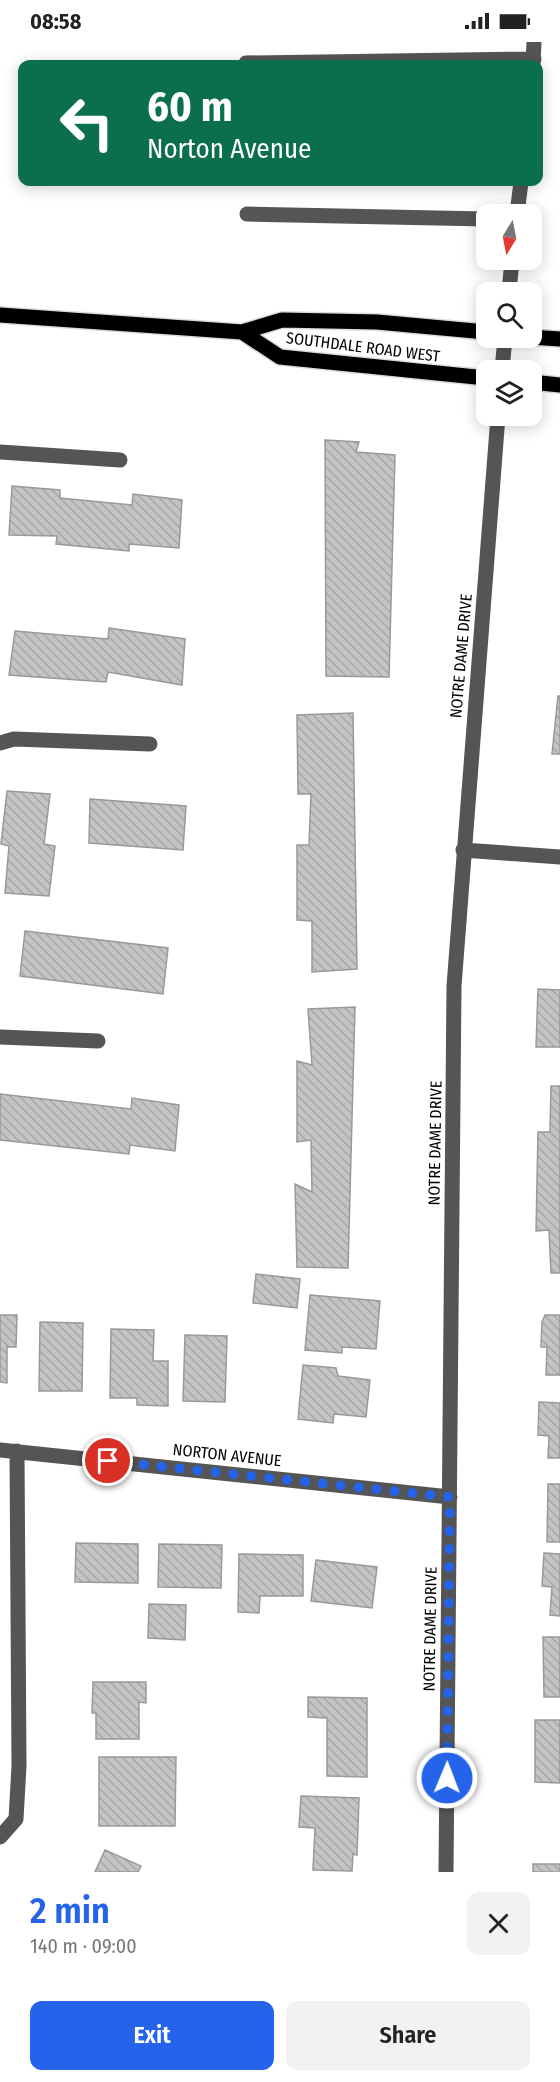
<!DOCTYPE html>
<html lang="en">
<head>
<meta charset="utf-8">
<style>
	:root { --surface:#fff; --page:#f2f2f2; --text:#222; --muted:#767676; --accent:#2563eb }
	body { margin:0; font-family:"Fira Sans Condensed",sans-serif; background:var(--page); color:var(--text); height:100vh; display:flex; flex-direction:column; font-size:22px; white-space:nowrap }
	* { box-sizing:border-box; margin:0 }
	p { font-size:20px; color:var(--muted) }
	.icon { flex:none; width:33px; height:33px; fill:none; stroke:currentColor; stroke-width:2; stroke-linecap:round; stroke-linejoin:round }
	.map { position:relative; height:1830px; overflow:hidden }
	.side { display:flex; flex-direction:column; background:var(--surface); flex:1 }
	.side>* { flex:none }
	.guide { position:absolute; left:18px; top:18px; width:525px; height:126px; border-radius:12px; box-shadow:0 3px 15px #0003; background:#0b6e4f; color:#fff; overflow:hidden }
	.needle { width:39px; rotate:190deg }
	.buttons { position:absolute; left:476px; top:162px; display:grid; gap:12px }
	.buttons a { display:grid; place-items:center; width:66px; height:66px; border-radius:12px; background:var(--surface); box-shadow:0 3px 15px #0003; font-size:30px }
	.pin { position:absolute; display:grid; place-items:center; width:51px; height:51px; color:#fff; margin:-26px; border:3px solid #fff; border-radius:50%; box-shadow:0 2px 6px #0007 }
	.me { position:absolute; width:66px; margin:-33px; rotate:1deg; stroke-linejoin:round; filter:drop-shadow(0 0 4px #0008) }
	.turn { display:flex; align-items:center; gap:21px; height:126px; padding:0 30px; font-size:27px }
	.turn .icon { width:78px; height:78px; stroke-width:2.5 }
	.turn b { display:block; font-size:42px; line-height:51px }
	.round { display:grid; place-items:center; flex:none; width:63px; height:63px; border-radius:12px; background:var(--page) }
	.head { display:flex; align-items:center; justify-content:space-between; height:102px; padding:0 30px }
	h1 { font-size:36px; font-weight:600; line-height:45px; color:var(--accent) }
	.cta { display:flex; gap:12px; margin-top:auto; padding:12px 30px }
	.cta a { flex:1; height:69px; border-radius:12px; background:var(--accent); color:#fff; font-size:24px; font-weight:600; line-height:69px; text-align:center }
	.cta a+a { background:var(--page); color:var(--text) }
	.status { display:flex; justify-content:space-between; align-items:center; height:42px; padding:0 30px; background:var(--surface); direction:ltr }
	.status svg { height:16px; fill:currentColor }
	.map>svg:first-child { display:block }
</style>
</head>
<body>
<div class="status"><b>08:58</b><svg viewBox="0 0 49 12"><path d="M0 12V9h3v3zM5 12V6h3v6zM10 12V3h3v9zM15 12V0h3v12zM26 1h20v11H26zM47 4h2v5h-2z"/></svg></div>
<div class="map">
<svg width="560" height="1830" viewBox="0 0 560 1830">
	<defs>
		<pattern id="building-back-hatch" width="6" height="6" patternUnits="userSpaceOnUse" patternTransform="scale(1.5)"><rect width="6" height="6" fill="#c4c4c4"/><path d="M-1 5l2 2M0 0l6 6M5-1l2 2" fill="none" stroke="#a7a7a7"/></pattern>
	</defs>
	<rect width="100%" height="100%" fill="#fff"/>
	<path fill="url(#building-back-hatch)" stroke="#999" stroke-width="1.5" d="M 325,398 L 359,400 L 356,410 L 395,413 L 389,635 L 326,634 Z
		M 12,444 L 60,448 L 60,456 L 132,463 L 133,452 L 182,458 L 179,506 L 129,502 L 129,509 L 56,502 L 57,494 L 9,493 Z
		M 109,586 L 185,597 L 182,643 L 108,630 L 106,640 L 9,633 L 15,589 L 108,597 Z
		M 558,654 L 560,654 L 560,712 L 552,712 Z
		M 353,671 L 357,927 L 312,930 L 312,879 L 297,878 L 297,803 L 309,803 L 311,752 L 298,752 L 297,673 Z
		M 7,749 L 50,752 L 44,802 L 55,804 L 49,854 L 5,851 L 9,804 L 1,802 Z
		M 90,757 L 186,764 L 183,808 L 89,801 Z
		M 25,889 L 168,906 L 163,952 L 20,934 Z
		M 538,947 L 560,948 L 560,1005 L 536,1005 Z
		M 355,965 L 348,1226 L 297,1225 L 295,1142 L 312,1150 L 311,1098 L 297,1100 L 297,1019 L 312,1023 L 308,967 Z
		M 551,1044 L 560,1044 L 560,1231 L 551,1231 L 549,1188 L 536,1189 L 538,1090 L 550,1090 Z
		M 0,1052 L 131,1067 L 132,1056 L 179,1063 L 175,1109 L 130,1103 L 129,1112 L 0,1098 Z
		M 256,1232 L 300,1237 L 297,1266 L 253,1261 Z
		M 310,1253 L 380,1259 L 376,1307 L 342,1305 L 342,1311 L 305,1308 Z
		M 0,1273 L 17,1273 L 16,1305 L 7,1305 L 7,1341 L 0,1340 Z
		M 545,1273 L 560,1273 L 560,1333 L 546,1333 L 547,1305 L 541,1305 L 542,1280 Z
		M 40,1280 L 83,1281 L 82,1349 L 39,1349 Z
		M 111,1287 L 154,1288 L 153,1319 L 168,1319 L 168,1364 L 137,1363 L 137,1356 L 110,1356 Z
		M 185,1293 L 227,1294 L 225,1360 L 183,1359 Z
		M 303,1323 L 336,1326 L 338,1334 L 370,1338 L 366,1375 L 334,1372 L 333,1381 L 298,1377 Z
		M 539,1360 L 560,1361 L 560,1416 L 548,1416 L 549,1394 L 538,1393 Z
		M 548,1442 L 560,1442 L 560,1500 L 547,1500 Z
		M 76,1501 L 138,1502 L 138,1541 L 75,1540 Z
		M 159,1502 L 222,1503 L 221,1546 L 158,1545 Z
		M 544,1511 L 560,1512 L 560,1574 L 550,1573 L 552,1545 L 542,1544 Z
		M 239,1512 L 303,1513 L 303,1554 L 260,1554 L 259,1571 L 238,1570 Z
		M 316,1518 L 377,1525 L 372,1566 L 311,1559 Z
		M 149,1562 L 186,1563 L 185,1598 L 148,1596 Z
		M 543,1595 L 560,1595 L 560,1655 L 544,1655 Z
		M 93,1640 L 146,1640 L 146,1661 L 139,1660 L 139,1697 L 96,1697 L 96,1671 L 92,1671 Z
		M 308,1655 L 367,1656 L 367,1735 L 327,1734 L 327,1676 L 308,1675 Z
		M 535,1678 L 560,1678 L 560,1741 L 535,1740 Z
		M 99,1715 L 176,1715 L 175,1784 L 99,1784 Z
		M 301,1754 L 359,1756 L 357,1813 L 353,1812 L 352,1829 L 313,1828 L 315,1786 L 299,1785 Z
		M 105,1808 L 141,1824 L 138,1830 L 95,1830 Z
		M 533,1822 L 560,1822 L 560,1830 L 533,1830 Z"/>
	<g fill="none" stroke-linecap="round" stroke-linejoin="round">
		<g stroke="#dbdbdb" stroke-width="18">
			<path id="major" d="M 0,273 L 242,290 L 282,278 L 377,280 L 486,290
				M 242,290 L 280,315 L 486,336
				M 531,295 L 560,297
				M 531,340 L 560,343"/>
		</g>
		<path stroke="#555" stroke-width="15" d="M 246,21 L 534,17
			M 533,22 L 534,0
			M 247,172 L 486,177
			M 517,172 L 521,140
			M 509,250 L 512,218
			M 502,328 L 505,296
			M 0,410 L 120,418
			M 0,701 L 14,697 L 150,702
			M 463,808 L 560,815
			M 0,995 L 98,999
			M 0,1408 L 450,1455
			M 0,1795 L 16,1777 L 19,1724 L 17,1409
			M 446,1830 L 454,944 L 498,374"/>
		<use href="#major" stroke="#000" stroke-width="15"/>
	</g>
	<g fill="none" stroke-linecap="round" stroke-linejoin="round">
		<path stroke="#2563eb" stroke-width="10" stroke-dasharray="0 18" d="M 108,1419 L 450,1455 L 447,1736"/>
	</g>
	<g text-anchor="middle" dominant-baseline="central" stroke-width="6" stroke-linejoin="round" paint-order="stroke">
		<g font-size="16" fill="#000" stroke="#fff">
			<text transform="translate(363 305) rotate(7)">SOUTHDALE ROAD WEST</text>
			<text transform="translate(461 614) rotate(-85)">NOTRE DAME DRIVE</text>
			<text transform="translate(435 1101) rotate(-89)">NOTRE DAME DRIVE</text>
			<text transform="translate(227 1413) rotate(6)">NORTON AVENUE</text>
			<text transform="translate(430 1587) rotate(-89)">NOTRE DAME DRIVE</text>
		</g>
	</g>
</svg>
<div class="buttons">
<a><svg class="needle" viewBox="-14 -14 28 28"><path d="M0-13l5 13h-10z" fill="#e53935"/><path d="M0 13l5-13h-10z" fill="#767676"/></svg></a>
<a><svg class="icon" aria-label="search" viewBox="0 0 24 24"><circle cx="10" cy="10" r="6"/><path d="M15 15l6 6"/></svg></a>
<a><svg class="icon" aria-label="layers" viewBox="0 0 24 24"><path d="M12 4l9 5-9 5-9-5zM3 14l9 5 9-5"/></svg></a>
</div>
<div class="pin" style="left:108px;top:1419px;background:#d93025"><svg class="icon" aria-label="arrive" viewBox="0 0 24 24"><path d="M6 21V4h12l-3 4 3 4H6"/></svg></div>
<svg class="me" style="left:447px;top:1736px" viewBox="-20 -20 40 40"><circle r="17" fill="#2563eb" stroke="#fff" stroke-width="3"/><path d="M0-11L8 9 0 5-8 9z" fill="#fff"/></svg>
<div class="guide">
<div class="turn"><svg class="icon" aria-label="left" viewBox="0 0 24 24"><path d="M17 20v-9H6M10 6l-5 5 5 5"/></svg><div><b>60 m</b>Norton Avenue</div></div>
</div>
</div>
<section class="side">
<div class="head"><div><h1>2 min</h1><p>140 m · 09:00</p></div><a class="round"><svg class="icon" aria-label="close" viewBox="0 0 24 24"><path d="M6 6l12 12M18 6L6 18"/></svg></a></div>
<div class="cta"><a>Exit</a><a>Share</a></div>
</section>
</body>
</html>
